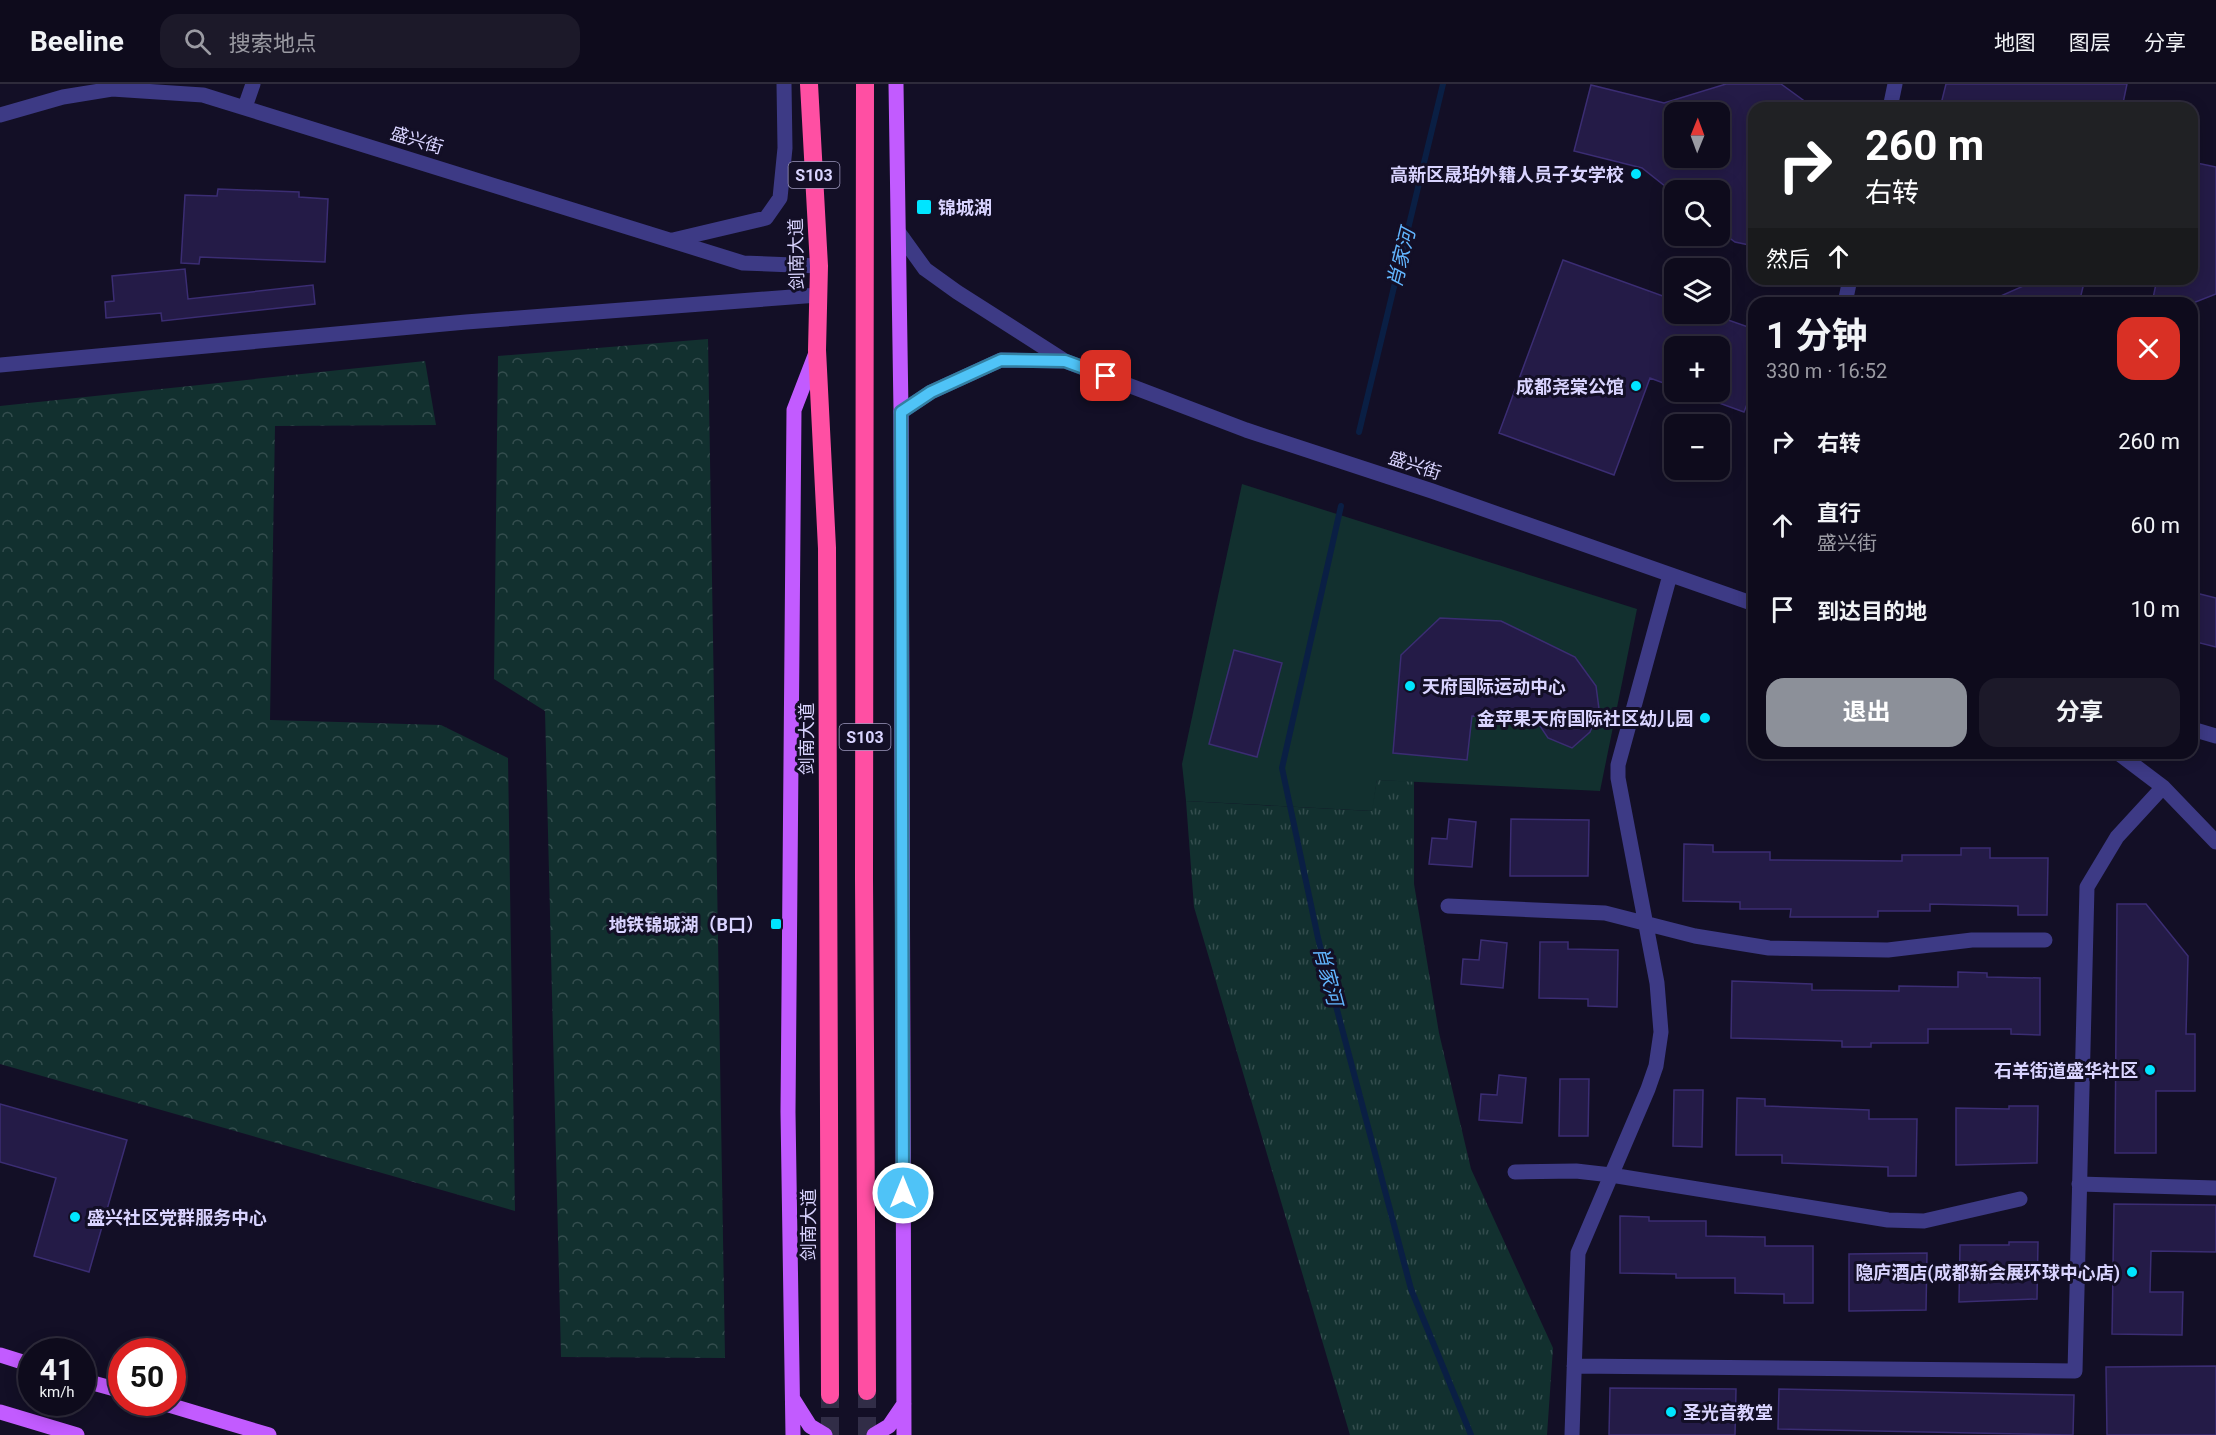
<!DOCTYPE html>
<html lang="zh">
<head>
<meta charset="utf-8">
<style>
	:root { --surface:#0e0b1c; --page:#1c1929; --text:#f1f3f6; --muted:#9b9ba3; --line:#2e2b3b; --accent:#8c9099 }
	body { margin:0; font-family:Roboto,"Noto Sans SC",sans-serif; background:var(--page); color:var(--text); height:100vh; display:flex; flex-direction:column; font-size:22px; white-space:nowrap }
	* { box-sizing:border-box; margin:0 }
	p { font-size:20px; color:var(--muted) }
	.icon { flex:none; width:33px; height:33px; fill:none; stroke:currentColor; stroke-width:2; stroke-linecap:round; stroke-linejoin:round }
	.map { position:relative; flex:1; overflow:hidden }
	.details { position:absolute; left:1748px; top:213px; width:450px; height:462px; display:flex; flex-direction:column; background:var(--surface); border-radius:18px; box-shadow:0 3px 15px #0003,0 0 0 2px var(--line) }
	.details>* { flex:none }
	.top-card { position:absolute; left:1748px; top:18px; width:450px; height:183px; border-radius:18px; box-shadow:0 3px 15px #0003,0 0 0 2px var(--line); background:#202124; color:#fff; overflow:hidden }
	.needle { width:39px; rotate:1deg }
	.fabs { position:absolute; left:1664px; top:18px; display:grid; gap:12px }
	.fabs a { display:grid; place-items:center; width:66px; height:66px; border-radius:12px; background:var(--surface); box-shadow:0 3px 15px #0003,0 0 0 2px var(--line); font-size:30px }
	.speed { position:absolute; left:18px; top:1254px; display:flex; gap:12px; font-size:30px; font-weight:700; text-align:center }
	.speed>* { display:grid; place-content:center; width:78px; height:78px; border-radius:50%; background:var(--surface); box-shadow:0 3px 15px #0003,0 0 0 2px var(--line); line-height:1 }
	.speed small { font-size:15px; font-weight:400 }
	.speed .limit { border:9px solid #d22; background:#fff; color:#111 }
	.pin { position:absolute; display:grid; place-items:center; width:51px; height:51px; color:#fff; margin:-26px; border-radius:12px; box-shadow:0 3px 9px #0006 }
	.me { position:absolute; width:66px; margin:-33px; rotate:0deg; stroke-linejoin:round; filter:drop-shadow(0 0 4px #0008) }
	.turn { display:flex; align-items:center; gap:21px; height:126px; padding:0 18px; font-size:27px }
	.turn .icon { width:78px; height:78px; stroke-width:2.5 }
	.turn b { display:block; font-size:42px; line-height:51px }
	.then { display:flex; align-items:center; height:57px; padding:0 18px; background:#0003; gap:12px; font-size:22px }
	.round { display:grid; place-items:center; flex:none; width:63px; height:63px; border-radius:18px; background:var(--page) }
	.headline { display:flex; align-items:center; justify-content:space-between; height:102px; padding:0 18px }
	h1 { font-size:36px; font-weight:700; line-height:45px }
	.primary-button { display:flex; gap:12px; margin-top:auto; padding:12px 18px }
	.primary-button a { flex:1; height:69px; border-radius:18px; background:var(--accent); color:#fff; font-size:24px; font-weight:700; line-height:69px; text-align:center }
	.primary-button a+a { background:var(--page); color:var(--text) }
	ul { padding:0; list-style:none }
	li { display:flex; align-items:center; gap:18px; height:84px; padding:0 18px }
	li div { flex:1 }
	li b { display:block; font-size:22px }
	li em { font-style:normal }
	header { display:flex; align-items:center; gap:36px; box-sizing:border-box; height:84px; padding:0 30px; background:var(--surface); border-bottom:2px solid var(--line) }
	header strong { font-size:28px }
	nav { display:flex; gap:33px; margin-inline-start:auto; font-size:21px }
	.search { width:420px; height:54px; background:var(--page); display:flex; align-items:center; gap:15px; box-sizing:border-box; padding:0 21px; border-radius:18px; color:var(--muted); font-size:22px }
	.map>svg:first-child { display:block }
</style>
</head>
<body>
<header>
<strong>Beeline</strong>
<div class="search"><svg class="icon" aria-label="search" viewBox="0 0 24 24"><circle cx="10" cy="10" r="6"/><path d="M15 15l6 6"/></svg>搜索地点</div>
<nav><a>地图</a><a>图层</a><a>分享</a></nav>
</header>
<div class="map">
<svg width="2216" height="1351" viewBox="0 0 2216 1351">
	<defs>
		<pattern id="grass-tufts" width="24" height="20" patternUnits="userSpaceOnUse" patternTransform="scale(1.5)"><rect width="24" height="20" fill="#12302f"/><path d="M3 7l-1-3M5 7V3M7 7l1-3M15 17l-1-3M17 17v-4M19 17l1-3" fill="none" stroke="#344d4e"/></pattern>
		<pattern id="forest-crowns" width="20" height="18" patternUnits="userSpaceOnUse" patternTransform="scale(1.5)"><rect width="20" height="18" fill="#12302f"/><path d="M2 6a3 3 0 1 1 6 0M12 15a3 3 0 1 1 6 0" fill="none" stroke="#344d4e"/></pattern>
	</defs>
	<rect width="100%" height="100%" fill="#130f26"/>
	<path fill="url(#grass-tufts)" d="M 1377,696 L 1414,697 L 1414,800 L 1439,949 L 1471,1085 L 1553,1264 L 1547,1351 L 1350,1351 L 1194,823 L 1186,717 L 1371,727 Z"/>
	<path fill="url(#forest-crowns)" d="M 708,255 L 725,1274 L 561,1273 L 545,627 L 494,595 L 498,272 Z
		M 425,277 L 436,341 L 275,342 L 270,636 L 441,641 L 508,674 L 515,1127 L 0,980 L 0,322 Z"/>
	<path fill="#12302f" d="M 1242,400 L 1637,525 L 1600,707 L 1377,696 L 1372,727 L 1186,717 L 1182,680 Z"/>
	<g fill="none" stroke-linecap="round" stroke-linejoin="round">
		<path stroke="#0a1f44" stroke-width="6" d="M 1359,348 L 1443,0
			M 1341,422 L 1282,684 L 1318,854 L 1411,1205 L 1471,1351"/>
	</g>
	<path fill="#241b47" stroke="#3b2d73" stroke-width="1.5" fill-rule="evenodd" d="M 1726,0 L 1781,0 L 1814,24 L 1754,24 L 1754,162 L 1735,158 L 1719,146 L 1719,106 L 1670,106 L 1642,84 L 1574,67 L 1591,1 L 1664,19 ZM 1674,28 L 1719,28 L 1719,74 L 1674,74 Z
		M 1946,0 L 2127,0 L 2122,24 L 1940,24 Z
		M 2192,78 L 2216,83 L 2216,210 L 2193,219 L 2152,219 L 2157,195 L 2192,195 Z
		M 218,105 L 299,108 L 299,113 L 328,115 L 325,178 L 200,173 L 199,180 L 181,179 L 185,111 L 217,112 Z
		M 1563,176 L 1674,216 L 1674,230 L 1711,230 L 1754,245 L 1754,302 L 1744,328 L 1719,319 L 1719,262 L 1674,262 L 1674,303 L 1650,294 L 1614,391 L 1499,349 Z
		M 185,185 L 188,215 L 313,201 L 315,220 L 162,237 L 161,229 L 106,234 L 105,218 L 114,217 L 112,192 Z
		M 2039,195 L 2085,195 L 2079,219 L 1985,219 Z
		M 2192,508 L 2216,514 L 2216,563 L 2192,557 Z
		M 1440,534 L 1501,537 L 1575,573 L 1596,602 L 1599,625 L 1590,648 L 1572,664 L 1548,654 L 1534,633 L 1472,632 L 1467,676 L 1393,669 L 1401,571 Z
		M 1234,566 L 1282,579 L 1257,673 L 1209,660 Z
		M 1449,735 L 1476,738 L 1472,783 L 1429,780 L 1432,754 L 1447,755 Z
		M 1511,735 L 1589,736 L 1588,792 L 1510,792 Z
		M 1684,760 L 1713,761 L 1713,768 L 1770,768 L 1770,776 L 1902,777 L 1902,771 L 1961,771 L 1961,764 L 1990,764 L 1990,774 L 2048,774 L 2047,831 L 2018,831 L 2018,822 L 1930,820 L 1930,827 L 1878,827 L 1878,833 L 1790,833 L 1791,825 L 1740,825 L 1740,818 L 1683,817 Z
		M 2117,820 L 2146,820 L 2188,872 L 2186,950 L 2195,950 L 2195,1007 L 2156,1007 L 2156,1069 L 2115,1069 Z
		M 1481,856 L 1507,859 L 1503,904 L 1461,900 L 1463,875 L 1479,876 Z
		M 1540,858 L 1568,858 L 1568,865 L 1618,866 L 1617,923 L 1588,922 L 1588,915 L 1539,914 Z
		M 1958,888 L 1987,889 L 1987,893 L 2040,894 L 2040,951 L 2011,950 L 2011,945 L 1928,945 L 1928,959 L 1871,959 L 1871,963 L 1842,963 L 1842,957 L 1731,954 L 1732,897 L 1812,900 L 1812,906 L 1899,907 L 1899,902 L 1958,903 Z
		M 1499,991 L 1526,994 L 1522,1039 L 1479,1036 L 1481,1010 L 1497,1011 Z
		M 1560,995 L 1589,995 L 1588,1052 L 1559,1052 Z
		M 1674,1006 L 1703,1006 L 1702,1063 L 1673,1062 Z
		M 1737,1014 L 1765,1015 L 1765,1022 L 1869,1026 L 1869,1035 L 1917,1035 L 1916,1092 L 1888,1092 L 1888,1083 L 1782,1079 L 1782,1071 L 1736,1071 Z
		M 0,1020 L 127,1056 L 89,1188 L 34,1172 L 56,1094 L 0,1078 Z
		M 2009,1022 L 2038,1022 L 2037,1079 L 1956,1081 L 1956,1024 L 2009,1025 Z
		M 2114,1120 L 2216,1121 L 2216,1168 L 2151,1167 L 2150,1208 L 2183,1208 L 2182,1251 L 2112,1250 Z
		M 1620,1132 L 1649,1133 L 1649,1137 L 1706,1137 L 1706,1152 L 1765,1153 L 1765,1162 L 1813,1162 L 1813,1219 L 1784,1219 L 1784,1210 L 1735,1209 L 1735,1194 L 1676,1194 L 1676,1190 L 1620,1189 Z
		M 2009,1158 L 2038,1158 L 2037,1215 L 1959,1218 L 1960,1161 L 2009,1161 Z
		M 1927,1169 L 1926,1226 L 1849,1227 L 1849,1170 Z
		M 2216,1282 L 2216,1351 L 2107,1351 L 2106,1283 Z
		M 1610,1304 L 1736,1305 L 1735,1351 L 1609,1351 Z
		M 1779,1305 L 2074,1311 L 2073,1351 L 1778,1345 Z"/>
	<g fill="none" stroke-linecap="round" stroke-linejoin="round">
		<path stroke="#312d47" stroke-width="18" stroke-dasharray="18 9" stroke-linecap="butt" d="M 830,1351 L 830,1311
			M 867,1351 L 867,1307"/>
		<path stroke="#3d3a85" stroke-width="15" d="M 245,23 L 253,0
			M 1890,24 L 1895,0
			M 0,31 L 63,13 L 112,5 L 203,11 L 743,179 L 819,182
			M 899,149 L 925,185 L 957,208 L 1065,277 L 1246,346 L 1432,407 L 1754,520
			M 673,156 L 766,134 L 780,114 L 785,64 L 784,0
			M 1845,219 L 1850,195
			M 0,281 L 466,238 L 818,211
			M 901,328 L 931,308 L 1001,276 L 1065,277
			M 2192,645 L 2216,652
			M 2118,669 L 2163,703 L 2216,758
			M 1448,822 L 1605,829 L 1695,852 L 1769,864 L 1888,866 L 1972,856 L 2045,856
			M 1515,1088 L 1576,1087 L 1611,1091 L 1888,1136 L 1924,1137 L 2020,1115
			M 2079,1100 L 2216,1104
			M 1574,1282 L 2075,1287 L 2087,803 L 2117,753 L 2163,703
			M 1572,1351 L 1578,1169 L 1648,1005 L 1656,982 L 1661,948 L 1657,899 L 1618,694 L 1618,681 L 1670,491"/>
		<path stroke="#c25bff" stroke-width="15" d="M 896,0 L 901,328 L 904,1351
			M 0,1271 L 32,1281
			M 82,1296 L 122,1307
			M 793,1315 L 810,1342 L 825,1351
			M 159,1318 L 269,1351
			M 0,1328 L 77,1351
			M 793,1351 L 788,1028 L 794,326 L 816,269
			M 874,1351 L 889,1342 L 904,1320"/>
		<path stroke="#ff4fa3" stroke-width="18" d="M 809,0 L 819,182 L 817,266 L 827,464 L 830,1311
			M 865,0 L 864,795 L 867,1307"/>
	</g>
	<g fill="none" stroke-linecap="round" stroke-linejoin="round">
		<g stroke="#337fa1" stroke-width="15">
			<path id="route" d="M 903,1109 L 901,328 L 931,308 L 1001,276 L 1065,277 L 1106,292"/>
		</g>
		<use href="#route" stroke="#4fc3f7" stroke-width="10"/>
	</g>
	<g fill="#00e5ff" stroke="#130f26" stroke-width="2">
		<circle cx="1636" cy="90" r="6"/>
		<rect x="916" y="115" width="16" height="16" rx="3"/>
		<circle cx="1636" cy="302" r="6"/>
		<circle cx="1410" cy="602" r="6"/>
		<circle cx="1705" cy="634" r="6"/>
		<rect x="770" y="834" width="12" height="12" rx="3"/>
		<circle cx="2150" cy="986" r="6"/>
		<circle cx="75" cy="1133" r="6"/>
		<circle cx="2132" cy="1188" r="6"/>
		<circle cx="1671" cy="1328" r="6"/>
	</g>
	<g text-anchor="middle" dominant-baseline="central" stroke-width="6" stroke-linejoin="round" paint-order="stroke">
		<g fill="#130f26" stroke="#9e99be" stroke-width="1.5">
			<rect x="788.5" y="78" width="51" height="26" rx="4.5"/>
			<rect x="839.5" y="640" width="51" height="26" rx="4.5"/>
		</g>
		<g font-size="16" font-weight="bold" fill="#d9d4ff">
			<text x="814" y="91">S103</text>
			<text x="865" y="653">S103</text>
		</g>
		<g font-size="18" fill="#d9d4ff" stroke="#130f26">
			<text transform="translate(417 56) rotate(17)">盛兴街</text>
			<text transform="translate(796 170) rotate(-91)">剑南大道</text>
			<text transform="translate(1415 381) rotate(18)">盛兴街</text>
			<text transform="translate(806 655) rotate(-90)">剑南大道</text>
			<text transform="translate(808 1141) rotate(-90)">剑南大道</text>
		</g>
		<g font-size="18" font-weight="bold" fill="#d9d4ff" stroke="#130f26" text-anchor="end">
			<text x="1624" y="90">高新区晟珀外籍人员子女学校</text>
			<text x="938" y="123" text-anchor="start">锦城湖</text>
			<text x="1624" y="302">成都尧棠公馆</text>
			<text x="1422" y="602" text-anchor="start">天府国际运动中心</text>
			<text x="1693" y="634">金苹果天府国际社区幼儿园</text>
			<text x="764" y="840">地铁锦城湖（B口）</text>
			<text x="2138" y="986">石羊街道盛华社区</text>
			<text x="87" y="1133" text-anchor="start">盛兴社区党群服务中心</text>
			<text x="2120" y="1188">隐庐酒店(成都新会展环球中心店)</text>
			<text x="1683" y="1328" text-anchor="start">圣光音教堂</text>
		</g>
		<g font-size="20" font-style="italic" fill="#62b6ff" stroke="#130f26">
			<text transform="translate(1401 174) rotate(-76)">肖家河</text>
			<text transform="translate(1328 892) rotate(75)">肖家河</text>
		</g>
	</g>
</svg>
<div class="fabs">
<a><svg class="needle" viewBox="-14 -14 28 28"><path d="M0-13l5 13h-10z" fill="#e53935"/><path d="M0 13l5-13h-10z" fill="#9b9ba3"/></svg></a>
<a><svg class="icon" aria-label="search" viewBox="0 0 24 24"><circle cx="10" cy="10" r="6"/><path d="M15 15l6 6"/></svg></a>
<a><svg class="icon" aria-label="layers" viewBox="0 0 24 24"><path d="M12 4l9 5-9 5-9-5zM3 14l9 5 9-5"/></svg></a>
<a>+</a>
<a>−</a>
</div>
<div class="speed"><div>41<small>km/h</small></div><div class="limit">50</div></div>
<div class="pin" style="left:1106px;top:292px;background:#d93025"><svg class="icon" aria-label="arrive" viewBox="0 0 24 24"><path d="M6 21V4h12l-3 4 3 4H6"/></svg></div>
<svg class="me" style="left:903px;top:1109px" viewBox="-20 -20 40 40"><circle r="17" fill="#4fc3f7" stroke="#fff" stroke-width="3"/><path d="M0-11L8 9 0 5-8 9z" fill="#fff"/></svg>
<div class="top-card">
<div class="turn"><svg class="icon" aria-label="right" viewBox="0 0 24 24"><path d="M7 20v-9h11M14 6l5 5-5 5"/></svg><div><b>260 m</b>右转</div></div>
<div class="then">然后<svg class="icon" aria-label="ahead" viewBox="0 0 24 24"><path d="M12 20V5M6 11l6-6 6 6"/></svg></div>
</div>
<section class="details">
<div class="headline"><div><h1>1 分钟</h1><p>330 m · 16:52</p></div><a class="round" style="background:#d93025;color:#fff"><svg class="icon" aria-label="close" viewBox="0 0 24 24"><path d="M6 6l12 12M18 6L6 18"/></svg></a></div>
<ul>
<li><svg class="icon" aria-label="right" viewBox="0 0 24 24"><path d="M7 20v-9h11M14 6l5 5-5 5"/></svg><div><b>右转</b></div><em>260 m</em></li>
<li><svg class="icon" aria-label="ahead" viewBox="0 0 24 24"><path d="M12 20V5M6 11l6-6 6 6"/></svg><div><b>直行</b><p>盛兴街</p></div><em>60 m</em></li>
<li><svg class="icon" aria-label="arrive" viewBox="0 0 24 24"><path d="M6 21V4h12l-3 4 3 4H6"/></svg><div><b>到达目的地</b></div><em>10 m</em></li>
</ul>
<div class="primary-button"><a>退出</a><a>分享</a></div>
</section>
</div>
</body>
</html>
